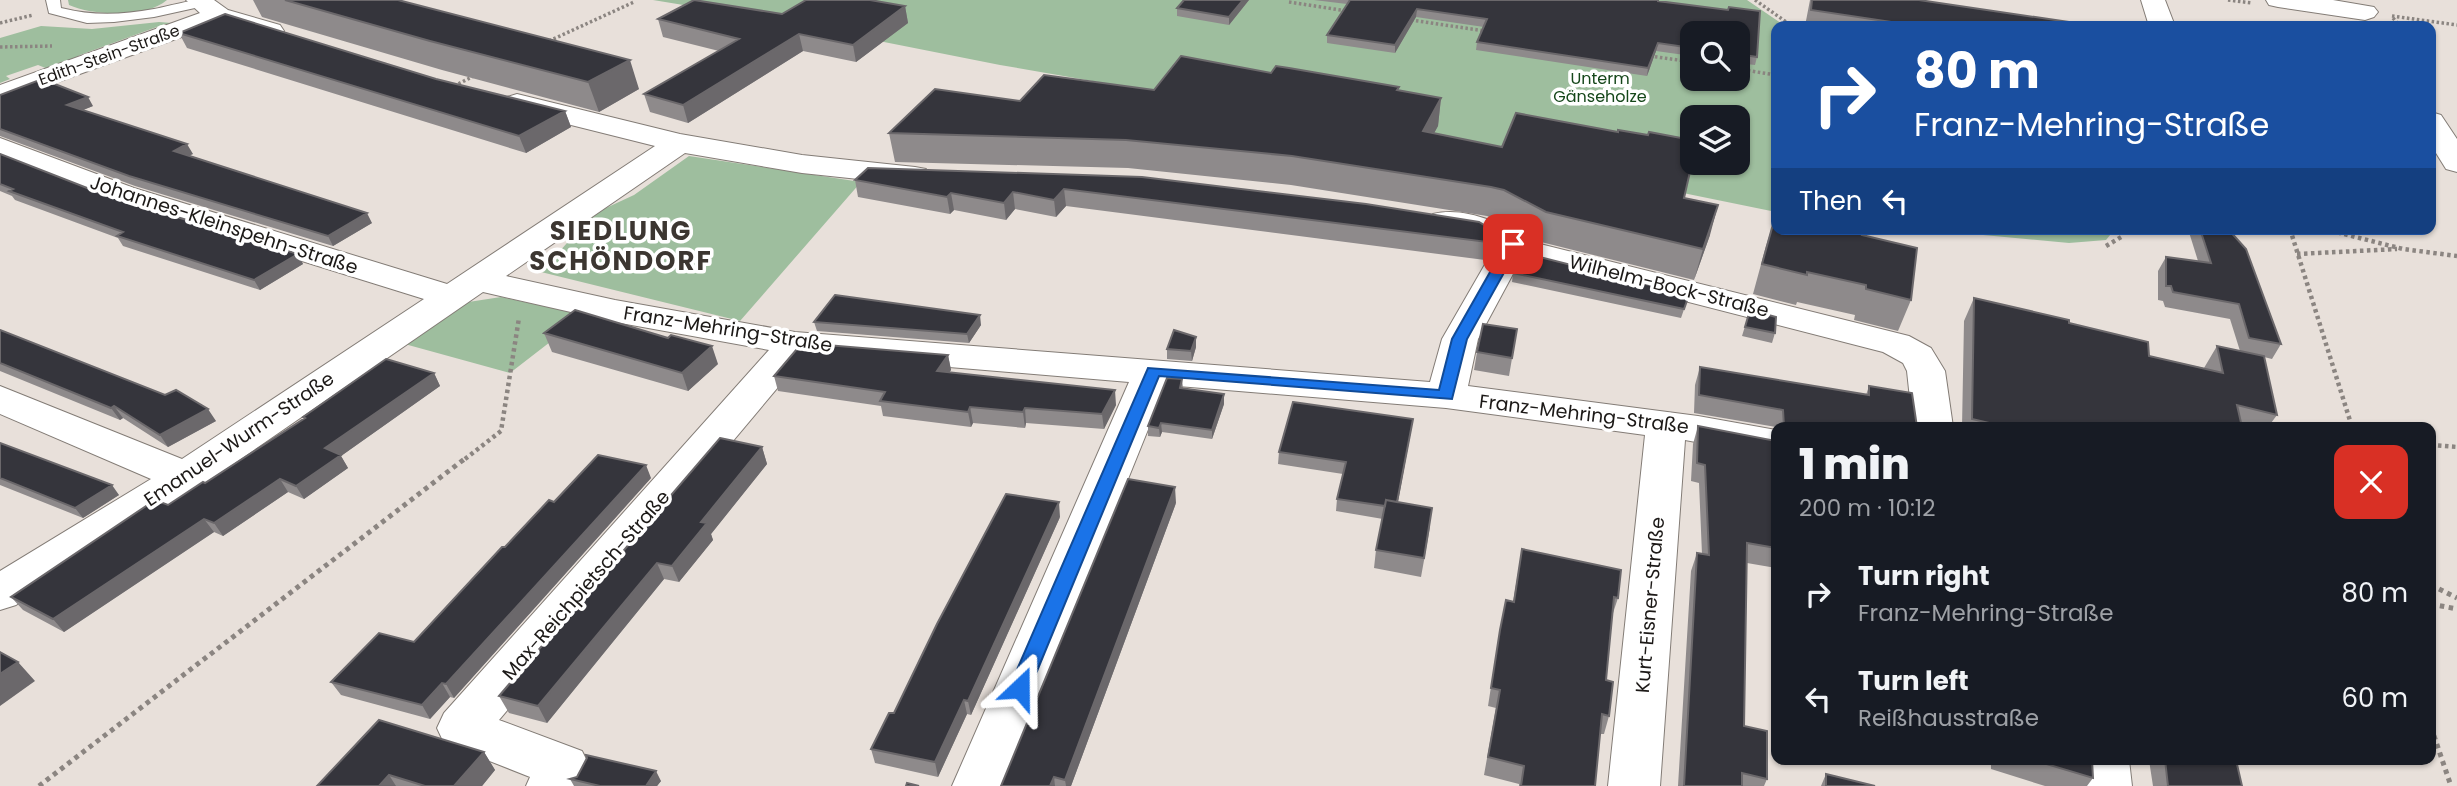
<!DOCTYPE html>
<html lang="en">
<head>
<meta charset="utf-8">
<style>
	:root { --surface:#171b24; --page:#242831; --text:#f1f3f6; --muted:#9ea1a6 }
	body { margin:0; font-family:Poppins,sans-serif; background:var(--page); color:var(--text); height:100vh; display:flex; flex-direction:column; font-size:26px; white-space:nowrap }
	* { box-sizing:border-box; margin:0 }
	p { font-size:23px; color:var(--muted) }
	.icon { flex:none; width:38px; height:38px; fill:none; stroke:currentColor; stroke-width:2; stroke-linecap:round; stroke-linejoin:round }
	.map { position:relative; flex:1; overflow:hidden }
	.drawer { position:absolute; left:1771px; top:422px; width:665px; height:343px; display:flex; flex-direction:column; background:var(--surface); border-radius:14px; box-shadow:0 2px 5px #0004 }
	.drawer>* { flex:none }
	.hud { position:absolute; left:1771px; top:21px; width:665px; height:214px; border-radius:14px; box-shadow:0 2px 5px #0004; background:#1a4fa0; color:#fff; overflow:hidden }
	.buttons { position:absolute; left:1680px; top:21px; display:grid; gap:14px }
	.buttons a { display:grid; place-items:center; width:70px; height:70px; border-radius:14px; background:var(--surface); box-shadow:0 2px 5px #0004; font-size:35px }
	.pin { position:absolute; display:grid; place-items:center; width:60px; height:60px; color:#fff; margin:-30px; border-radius:14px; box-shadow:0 4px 10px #0006 }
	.me { position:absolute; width:77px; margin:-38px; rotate:23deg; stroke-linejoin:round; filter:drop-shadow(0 0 5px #0008) }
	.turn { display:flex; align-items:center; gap:24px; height:147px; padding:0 28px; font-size:32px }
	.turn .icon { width:91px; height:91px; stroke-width:2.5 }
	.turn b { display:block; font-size:49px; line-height:60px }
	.then { display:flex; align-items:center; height:66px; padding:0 28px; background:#0003; gap:14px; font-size:26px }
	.round { display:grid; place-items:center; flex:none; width:74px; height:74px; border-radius:14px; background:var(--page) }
	.overview { display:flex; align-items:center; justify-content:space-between; height:119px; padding:0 28px }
	h1 { font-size:42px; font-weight:800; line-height:52px }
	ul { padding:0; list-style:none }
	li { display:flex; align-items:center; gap:21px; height:105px; padding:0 28px }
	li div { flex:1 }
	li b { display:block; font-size:26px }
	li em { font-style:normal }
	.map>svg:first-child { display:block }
</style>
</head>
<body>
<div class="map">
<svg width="2457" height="786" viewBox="0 0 2457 786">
	<rect width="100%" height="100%" fill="#e8e0da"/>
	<path fill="#9ebe9e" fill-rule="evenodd" d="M 68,0 L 167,0 C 147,18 93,16 69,5 Z
		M 653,0 L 1747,0 L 1785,26 L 1776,26 L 1776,212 L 1375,130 L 1000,65 L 768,19 ZM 1692,33 L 1738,33 L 1738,79 L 1692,79 ZM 1692,117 L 1738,117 L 1738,163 L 1692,163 Z
		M 159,22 L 185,24 L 165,24 L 80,55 L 53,71 L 38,65 L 6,76 L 10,79 L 0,83 L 0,38 L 41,26 L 92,29 Z
		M 689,156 L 861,182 L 740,321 L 541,272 L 593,214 L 634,195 Z
		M 1919,229 L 2115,229 L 2106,240 L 2069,243 Z
		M 501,297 L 585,315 L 510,373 L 401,343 L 462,303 Z"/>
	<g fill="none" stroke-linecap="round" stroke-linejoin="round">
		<g stroke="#837c76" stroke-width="2">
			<path id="lane" d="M 46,0 L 60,0 L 61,8 C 93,16 121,15 154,9 C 171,6 187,0 204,0 L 206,3 L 204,6 L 154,17 L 114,22 L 87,23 L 49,13 Z"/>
		</g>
		<g stroke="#837c76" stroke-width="2">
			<path id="street" d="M 186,0 L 214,0 L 228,10 L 280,25 L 284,31 L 280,37 L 271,39 L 220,23 L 0,103 L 0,85 L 200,13 Z
				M 2141,0 L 2165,0 L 2175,26 L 2149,26 Z
				M 2266,0 L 2333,0 L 2374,7 L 2378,12 L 2374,17 L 2365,20 L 2278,7 L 2269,5 Z
				M 517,94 L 680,134 L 802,155 L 915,167 L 926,169 L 931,176 L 926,183 L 915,185 L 802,173 L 685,153 L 506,276 L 615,300 L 795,332 L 1430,382 L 1442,339 L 1495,247 L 1476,237 L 1433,228 L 1429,221 L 1433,214 C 1469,205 1509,228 1540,244 L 1909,336 L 1931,348 L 1945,371 L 1953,427 L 1913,427 L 1907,371 L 1903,363 L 1883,352 L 1521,259 L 1478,339 L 1468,386 L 1698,416 L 1776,430 L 1776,457 L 1685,440 L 1660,786 L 1608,786 L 1645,435 L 1446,408 L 1166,385 L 1004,786 L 952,786 L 1129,382 L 805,355 L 499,720 L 582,751 L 590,767 L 580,786 L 526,786 L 530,777 L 444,743 L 437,728 L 444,713 L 769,350 L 615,322 L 483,292 L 200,487 L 16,605 L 0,610 L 0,571 L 151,479 L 0,414 L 0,386 L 182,459 L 424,299 L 112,202 L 0,158 L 0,138 L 134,188 L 447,284 L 655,146 L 507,109 L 503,103 L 507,97 Z
				M 2431,112 L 2441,115 L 2457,139 L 2457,172 L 2446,169 L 2431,145 Z
				M 2078,760 L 2129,760 L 2132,786 L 2080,786 Z"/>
		</g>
		<path stroke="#8b8581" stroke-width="3.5" stroke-dasharray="2.5 2.5" stroke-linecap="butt" d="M 1755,0 L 1792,26
			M 2228,0 L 2252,3
			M 1289,2 L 1347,11
			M 2392,16 L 2457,25
			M 2393,18 L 2400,26
			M 1411,20 L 1485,31
			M 0,23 L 33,15
			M 549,41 L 634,2
			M 0,47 L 52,46
			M 1650,56 L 1692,62
			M 1738,69 L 1776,75
			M 454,86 L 474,76"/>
		<path stroke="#8b8581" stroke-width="4.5" stroke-dasharray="3.5 3.5" stroke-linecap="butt" d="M 2290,229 L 2352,427
			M 2324,229 L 2403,249 L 2457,256
			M 2106,246 L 2123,236 L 2124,229
			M 2297,254 L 2397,249
			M 2431,445 L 2457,447
			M 465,459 L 501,431 L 519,318"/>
		<path stroke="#8b8581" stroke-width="5" stroke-dasharray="4.5 4.5" stroke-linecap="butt" d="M 2431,585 L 2457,598
			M 2431,604 L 2457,609
			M 2431,727 L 2451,786
			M 39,786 L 467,457"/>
		<use href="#lane" fill="#fff" fill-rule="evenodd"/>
		<use href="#street" fill="#fff" fill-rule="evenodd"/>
	</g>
	<path fill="#8e8a8b" d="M 253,0 L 398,0 L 639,89 L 599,112 L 442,70 L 262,17 Z
		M 1184,0 L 1249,0 L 1229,25 L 1177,16 L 1177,8 Z
		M 1314,0 L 1659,0 L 1659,1 L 1728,10 L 1729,7 L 1760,11 L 1757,57 L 1755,65 L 1738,63 L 1738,33 L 1692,33 L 1692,56 L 1656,51 L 1647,76 L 1476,50 L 1477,42 L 1484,27 L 1416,17 L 1395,53 L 1327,43 L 1327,35 L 1347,4 Z
		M 1810,0 L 1919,0 L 2096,26 L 1805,26 Z
		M 905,6 L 908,23 L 856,62 L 803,51 L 688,123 L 650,112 L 644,94 L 719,51 L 663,37 L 658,19 L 782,14 Z
		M 179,33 L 436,79 L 565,111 L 571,127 L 526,153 L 187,48 Z
		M 1271,73 L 1399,87 L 1398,91 L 1441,98 L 1438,126 L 1434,133 L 1684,198 L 1710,235 L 1694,280 L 1541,242 L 1499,220 L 1487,216 L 1291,185 L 1128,168 L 895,162 L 889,133 L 1020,101 L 1154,90 Z
		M 0,95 L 93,106 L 83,110 L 193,154 L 189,155 L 372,223 L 333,246 L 135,186 L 0,136 Z
		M 0,154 L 105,195 L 298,254 L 303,264 L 260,290 L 123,246 L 118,238 L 15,200 L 12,196 L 0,191 Z
		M 868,168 L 1494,231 L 1491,248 L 1485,260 L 1066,206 L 1056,217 L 1015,209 L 1006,220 L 954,210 L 950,214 L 858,197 L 855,180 Z
		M 1775,217 L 1776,229 L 1862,235 L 1911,300 L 1898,331 L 1854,320 L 1855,315 L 1797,302 L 1796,305 L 1753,294 L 1766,246 Z
		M 2188,229 L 2228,229 L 2281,344 L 2272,359 L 2264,357 L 2277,415 L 2268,427 L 1962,427 L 1964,321 L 1974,298 L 2069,323 L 2149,356 L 2204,368 L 2217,346 L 2240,351 L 2230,319 L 2165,307 L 2163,301 L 2158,300 L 2158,271 L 2166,257 L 2198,261 Z
		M 1513,273 L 1689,295 L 1681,318 L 1512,282 Z
		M 1750,310 L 1775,333 L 1772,343 L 1742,336 Z
		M 814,322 L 981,325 L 969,343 L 817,331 Z
		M 1517,329 L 1509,376 L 1474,370 L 1477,352 Z
		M 0,330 L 216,421 L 168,447 L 123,418 L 120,420 L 0,371 Z
		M 544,333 L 718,364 L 688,391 L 552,352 Z
		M 1196,347 L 1192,361 L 1167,359 L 1167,349 Z
		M 948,355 L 951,370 L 949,372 L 1116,405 L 1104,429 L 1026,423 L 1025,428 L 973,423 L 971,427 L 883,416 L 881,406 L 778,391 L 774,376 Z
		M 1700,367 L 1866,395 L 1869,386 L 1917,427 L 1776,427 L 1694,413 L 1695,385 Z
		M 434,373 L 440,386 L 341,456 L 348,468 L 304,499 L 288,492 L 223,536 L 214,532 L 64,632 L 23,610 L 11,597 L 205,483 L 304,420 L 303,417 Z
		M 1182,379 L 1183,388 L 1224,394 L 1224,404 L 1212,439 L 1162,432 L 1160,437 L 1148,436 L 1148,426 Z
		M 1698,426 L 1776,441 L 1776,568 L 1747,563 L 1744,726 L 1767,779 L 1764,786 L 1678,786 L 1691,571 L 1697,553 L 1702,554 L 1699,483 L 1691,481 L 1693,444 Z
		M 1411,431 L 1398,502 L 1430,527 L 1421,577 L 1374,568 L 1376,550 L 1383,519 L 1336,511 L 1337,499 L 1343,474 L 1278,464 L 1279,452 Z
		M 0,443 L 119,495 L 83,518 L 0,485 Z
		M 762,447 L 767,464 L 711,534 L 713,540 L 679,582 L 664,579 L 547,723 L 509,713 L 499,696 Z
		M 651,478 L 454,698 L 450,697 L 430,719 L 341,695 L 331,682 L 414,642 L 505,547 L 554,502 Z
		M 1176,503 L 1071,786 L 1001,786 Z
		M 1060,517 L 971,715 L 967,714 L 938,777 L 875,763 L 871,749 L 894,713 Z
		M 1522,549 L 1618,598 L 1612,616 L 1606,680 L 1609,716 L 1604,734 L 1600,734 L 1595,786 L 1519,786 L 1519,784 L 1484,775 L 1496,708 L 1488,706 L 1497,648 L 1506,600 L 1513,602 Z
		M 484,752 L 495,770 L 482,786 L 317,786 Z
		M 587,758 L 661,781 L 657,786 L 574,786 L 570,779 L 577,777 Z
		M 1991,760 L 2092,760 L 2093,778 L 2087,786 L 2045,786 L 1991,769 Z
		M 2149,760 L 2236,760 L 2242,786 L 2153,786 Z
		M 1826,774 L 1875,786 L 1821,786 Z"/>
	<path fill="#6b686b" d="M 1243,0 L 1249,0 L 1229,25 L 1229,17 Z
		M 905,6 L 908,23 L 856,62 L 853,45 Z
		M 1417,9 L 1416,17 L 1395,53 L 1395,45 Z
		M 799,34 L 803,51 L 688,123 L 683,105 Z
		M 1658,43 L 1656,51 L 1647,76 L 1648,68 Z
		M 630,60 L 639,89 L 599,112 L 588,82 Z
		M 88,97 L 93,106 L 73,114 L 67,105 Z
		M 1441,98 L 1438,126 L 1420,159 L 1423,131 Z
		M 565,111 L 571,127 L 526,153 L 519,136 Z
		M 187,144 L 193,154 L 179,160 L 174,151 Z
		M 1064,189 L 1066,206 L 1056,217 L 1054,200 Z
		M 1013,192 L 1015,209 L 1006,220 L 1004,203 Z
		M 951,193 L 954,210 L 950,214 L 947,197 Z
		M 1718,205 L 1710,235 L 1694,280 L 1703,249 Z
		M 367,213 L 372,223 L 333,246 L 328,236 Z
		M 1494,231 L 1491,248 L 1485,260 L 1487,242 Z
		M 298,254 L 303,264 L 260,290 L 254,280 Z
		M 980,315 L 981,325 L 969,343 L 967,334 Z
		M 1196,337 L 1196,347 L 1192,361 L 1191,351 Z
		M 712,346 L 718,364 L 688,391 L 682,373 Z
		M 948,355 L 951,370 L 940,386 L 937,371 Z
		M 434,373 L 440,386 L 341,456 L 348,468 L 304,499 L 296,486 L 325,448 Z
		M 1115,390 L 1116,405 L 1104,429 L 1102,414 Z
		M 1224,394 L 1224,404 L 1212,439 L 1212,430 Z
		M 114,406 L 123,418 L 120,420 L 111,408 Z
		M 970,407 L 973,423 L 971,427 L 968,412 Z
		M 1025,408 L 1026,423 L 1025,428 L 1023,412 Z
		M 208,409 L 216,421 L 168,447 L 160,435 Z
		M 1413,419 L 1411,431 L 1394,521 L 1396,508 Z
		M 1161,423 L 1162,432 L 1160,437 L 1159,428 Z
		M 762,447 L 767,464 L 711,534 L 713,540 L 679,582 L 672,566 L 701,522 Z
		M 646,465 L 651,478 L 454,698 L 446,684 Z
		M 280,479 L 288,492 L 223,536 L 214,523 Z
		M 112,485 L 119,495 L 83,518 L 75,508 Z
		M 1175,487 L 1176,503 L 1071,786 L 1066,786 L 1065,780 Z
		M 1059,502 L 1060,517 L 971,715 L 968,701 Z
		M 204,519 L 214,532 L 64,632 L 53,619 Z
		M 657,563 L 664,579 L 547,723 L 538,706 Z
		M 18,662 L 35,681 L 0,706 L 0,674 Z
		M 442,683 L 450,697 L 430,719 L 422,705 Z
		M 964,700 L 967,714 L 938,777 L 935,762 Z
		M 484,752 L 495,770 L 482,786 L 454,786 Z
		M 656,771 L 661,781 L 657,786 L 646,786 Z
		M 389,775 L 396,786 L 379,786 Z
		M 1054,777 L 1055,786 L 1050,786 Z"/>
	<path fill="#35353c" stroke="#6b686b" stroke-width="2" d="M 285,0 L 398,0 L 630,60 L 588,82 L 430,41 Z
		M 694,0 L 782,14 L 806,0 L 870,0 L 905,6 L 853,45 L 799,34 L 683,105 L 644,94 L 739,39 L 658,19 Z
		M 1184,0 L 1243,0 L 1229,17 L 1177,8 Z
		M 1350,0 L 1658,0 L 1658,1 L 1728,10 L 1729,7 L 1760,11 L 1757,57 L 1738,54 L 1738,33 L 1692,33 L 1692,48 L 1658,43 L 1648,68 L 1477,42 L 1487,19 L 1417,9 L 1395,45 L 1327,35 Z
		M 1812,0 L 1919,0 L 2096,26 L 1974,26 L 1974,24 L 1962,26 L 1918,26 L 1811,10 Z
		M 225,14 L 436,79 L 565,111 L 519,136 L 179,33 Z
		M 1181,56 L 1271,73 L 1276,66 L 1289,68 L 1399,87 L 1397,90 L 1441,98 L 1423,131 L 1502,147 L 1516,113 L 1618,132 L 1618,130 L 1648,135 L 1649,132 L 1692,140 L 1692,163 L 1684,198 L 1718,205 L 1703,249 L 1546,212 L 1504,190 L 1491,187 L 1292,156 L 1126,140 L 889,133 L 935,89 L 1020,101 L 1044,75 L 1154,90 Z
		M 42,79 L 88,97 L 67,105 L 187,144 L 174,151 L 367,213 L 328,236 L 129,176 L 0,129 L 0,95 Z
		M 0,154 L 105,195 L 298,254 L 254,280 L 117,236 L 123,232 L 9,191 L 13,189 L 0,184 Z
		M 868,168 L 1142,177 L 1366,204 L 1479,222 L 1494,231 L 1487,242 L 1064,189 L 1054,200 L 1013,192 L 1004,203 L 951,193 L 947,197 L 855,180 Z
		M 1775,217 L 1776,217 L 1776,229 L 1864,229 L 1862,235 L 1917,248 L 1911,300 L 1866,289 L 1866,285 L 1807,272 L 1807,275 L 1762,264 Z
		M 2200,229 L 2228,229 L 2246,249 L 2281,344 L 2249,338 L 2239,304 L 2173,292 L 2171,286 L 2166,286 L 2166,257 L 2211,263 Z
		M 1524,253 L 1689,295 L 1684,309 L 1513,273 Z
		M 835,295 L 980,315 L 967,334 L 814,322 Z
		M 1974,298 L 2069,320 L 2069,323 L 2148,342 L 2149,356 L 2223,373 L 2217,346 L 2264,356 L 2277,415 L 2237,405 L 2242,427 L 2006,427 L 1972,419 Z
		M 575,310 L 668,338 L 671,335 L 712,346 L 682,373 L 544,333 Z
		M 1750,310 L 1776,317 L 1775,333 L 1745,327 Z
		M 1483,324 L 1517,329 L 1512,358 L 1477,352 Z
		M 0,330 L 165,395 L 176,390 L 208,409 L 160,435 L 114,406 L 111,408 L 0,363 Z
		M 1174,330 L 1196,337 L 1191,351 L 1167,349 Z
		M 802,343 L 948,355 L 937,371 L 1115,390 L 1102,414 L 1025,408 L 1023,412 L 970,407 L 968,412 L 880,401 L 885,392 L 774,376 Z
		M 386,359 L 434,373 L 325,448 L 341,455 L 296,486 L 280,479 L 214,523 L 204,519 L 53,619 L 11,597 L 155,500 L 168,505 L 203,482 L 205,483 L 305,418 L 303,417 Z
		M 1700,367 L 1869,395 L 1869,386 L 1912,393 L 1917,427 L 1784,427 L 1783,410 L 1699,395 Z
		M 1167,378 L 1182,379 L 1180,388 L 1224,394 L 1212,430 L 1161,423 L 1159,428 L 1148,426 Z
		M 1293,402 L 1413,419 L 1397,502 L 1386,500 L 1385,506 L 1337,499 L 1346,462 L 1279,452 Z
		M 1698,426 L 1776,441 L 1776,548 L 1747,543 L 1744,726 L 1767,731 L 1767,779 L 1742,773 L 1742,786 L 1684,786 L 1697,553 L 1709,555 L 1705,465 L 1697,463 Z
		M 720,438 L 762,447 L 701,522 L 707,523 L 672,566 L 657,563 L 538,706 L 499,696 Z
		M 0,443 L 112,485 L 75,508 L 0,478 Z
		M 598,455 L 646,465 L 446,684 L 442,683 L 422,705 L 331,682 L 379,633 L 414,642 L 502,547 L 505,547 L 549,500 L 554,502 Z
		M 1128,479 L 1175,487 L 1065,780 L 1054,777 L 1050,786 L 1001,786 Z
		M 1006,494 L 1059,502 L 968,701 L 964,700 L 935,762 L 871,749 L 889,713 L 894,713 L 937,624 Z
		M 1386,500 L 1432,508 L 1424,558 L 1376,550 Z
		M 1522,549 L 1621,570 L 1618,598 L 1614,597 L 1606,680 L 1613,682 L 1609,716 L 1602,714 L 1595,786 L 1521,786 L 1524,766 L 1488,757 L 1500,690 L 1491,688 L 1500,630 L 1506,600 L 1514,602 Z
		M 0,652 L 18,662 L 0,674 Z
		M 379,720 L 484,752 L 454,786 L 425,786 L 389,775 L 379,786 L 317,786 Z
		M 586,755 L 656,771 L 646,786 L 600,786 L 570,779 L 577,777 L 587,758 Z
		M 2033,760 L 2092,760 L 2093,778 Z
		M 2165,760 L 2236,760 L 2242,786 L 2168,786 Z
		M 1826,774 L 1875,786 L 1826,786 Z
		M 907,783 L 919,786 L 906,786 Z"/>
	<path fill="#1a73e8" stroke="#114b97" stroke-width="2" d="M 1513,240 L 1520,244 L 1467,339 L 1452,399 L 1159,376 L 1030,688 L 1027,694 L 1020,697 L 1012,694 L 1009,688 L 1148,368 L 1439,390 L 1452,339 L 1506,244 Z"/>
	<g text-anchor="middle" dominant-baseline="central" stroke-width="7" stroke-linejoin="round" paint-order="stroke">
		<g font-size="16" fill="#1c1917" stroke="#fff">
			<text transform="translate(109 55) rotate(-20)">Edith-Stein-Straße</text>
		</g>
		<g font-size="16" fill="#15471a" stroke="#fff">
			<text x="1600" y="78">Unterm<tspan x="1600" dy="18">Gänseholze</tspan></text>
		</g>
		<g font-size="19" fill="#1c1917" stroke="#fff">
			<text transform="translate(224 225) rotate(18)">Johannes-Kleinspehn-Straße</text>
			<text transform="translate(1669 286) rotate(14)">Wilhelm-Bock-Straße</text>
			<text transform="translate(728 329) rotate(9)">Franz-Mehring-Straße</text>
			<text transform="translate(1584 414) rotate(7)">Franz-Mehring-Straße</text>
			<text transform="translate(239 439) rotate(-34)">Emanuel-Wurm-Straße</text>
			<text transform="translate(586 585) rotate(-49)">Max-Reichpietsch-Straße</text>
			<text transform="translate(1650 605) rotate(-85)">Kurt-Eisner-Straße</text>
		</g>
		<g font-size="26" font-weight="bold" letter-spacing="2" fill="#3c3631" stroke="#fff">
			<text x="621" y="231">SIEDLUNG<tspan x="621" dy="30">SCHÖNDORF</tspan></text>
		</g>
	</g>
</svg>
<div class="buttons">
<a><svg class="icon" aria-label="search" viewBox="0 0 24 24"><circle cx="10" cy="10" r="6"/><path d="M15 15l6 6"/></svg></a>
<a><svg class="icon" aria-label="layers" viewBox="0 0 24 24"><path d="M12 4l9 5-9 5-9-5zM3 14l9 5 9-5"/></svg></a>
</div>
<div class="pin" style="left:1513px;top:244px;background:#d93025"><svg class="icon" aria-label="arrive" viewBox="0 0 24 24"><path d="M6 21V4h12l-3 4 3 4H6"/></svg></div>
<svg class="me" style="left:1020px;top:688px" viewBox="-20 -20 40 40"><path d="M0-17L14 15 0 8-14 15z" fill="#1a73e8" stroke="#fff" stroke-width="4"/></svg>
<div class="hud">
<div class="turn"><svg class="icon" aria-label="right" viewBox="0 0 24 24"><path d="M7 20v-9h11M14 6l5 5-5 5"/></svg><div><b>80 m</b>Franz-Mehring-Straße</div></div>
<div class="then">Then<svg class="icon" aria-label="left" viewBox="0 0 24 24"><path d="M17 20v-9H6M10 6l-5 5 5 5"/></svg></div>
</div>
<section class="drawer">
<div class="overview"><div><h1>1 min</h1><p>200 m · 10:12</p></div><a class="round" style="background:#d93025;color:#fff"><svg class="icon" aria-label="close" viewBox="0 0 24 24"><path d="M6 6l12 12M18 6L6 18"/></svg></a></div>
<ul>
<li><svg class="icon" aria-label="right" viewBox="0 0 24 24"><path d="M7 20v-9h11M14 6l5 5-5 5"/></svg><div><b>Turn right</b><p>Franz-Mehring-Straße</p></div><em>80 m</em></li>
<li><svg class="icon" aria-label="left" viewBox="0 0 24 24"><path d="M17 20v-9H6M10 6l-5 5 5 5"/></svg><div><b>Turn left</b><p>Reißhausstraße</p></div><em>60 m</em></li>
</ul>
</section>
</div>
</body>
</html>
